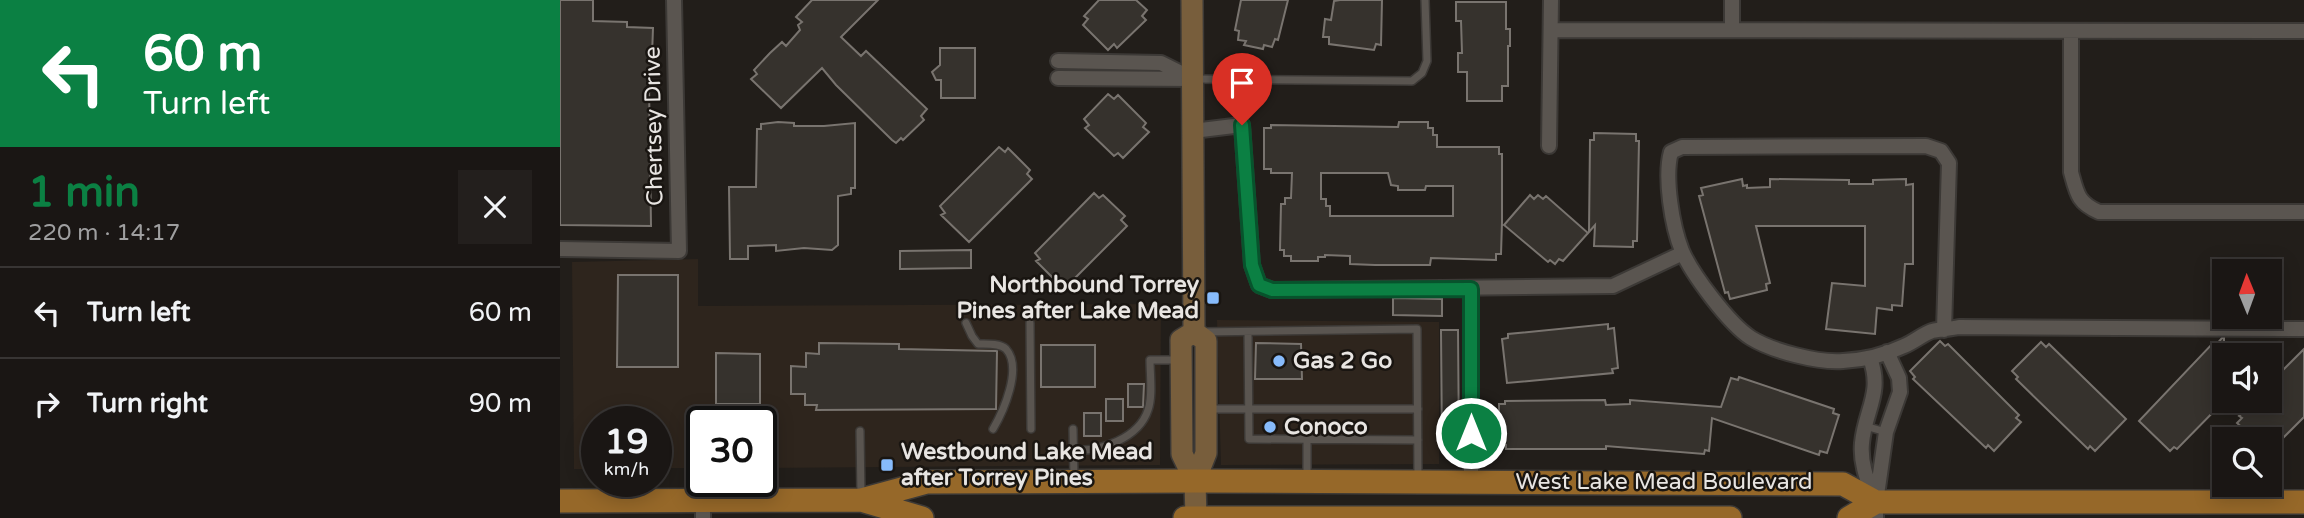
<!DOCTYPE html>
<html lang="en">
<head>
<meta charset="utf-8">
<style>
	:root { --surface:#1a1614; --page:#231f1d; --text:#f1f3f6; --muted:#9f9fa0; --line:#383534; --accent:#0b8043 }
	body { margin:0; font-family:"Varela Round",sans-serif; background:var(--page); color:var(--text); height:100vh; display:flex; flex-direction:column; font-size:26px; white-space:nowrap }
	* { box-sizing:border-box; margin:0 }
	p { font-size:23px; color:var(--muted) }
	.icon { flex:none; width:38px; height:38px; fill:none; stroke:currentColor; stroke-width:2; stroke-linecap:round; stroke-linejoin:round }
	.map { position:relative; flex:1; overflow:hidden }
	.details { display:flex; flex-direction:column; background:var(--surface); width:560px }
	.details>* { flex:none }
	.guide { background:#0b8043; color:#fff; overflow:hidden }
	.needle { width:46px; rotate:359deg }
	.fabs { position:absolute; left:1652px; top:259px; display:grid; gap:14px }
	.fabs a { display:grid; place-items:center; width:70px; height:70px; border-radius:0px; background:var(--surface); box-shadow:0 4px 18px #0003,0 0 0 2px var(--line); font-size:35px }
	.speed { position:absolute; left:21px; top:406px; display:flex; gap:14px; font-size:35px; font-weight:700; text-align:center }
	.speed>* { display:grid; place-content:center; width:91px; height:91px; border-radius:50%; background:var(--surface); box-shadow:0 4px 18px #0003,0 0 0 2px var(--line); line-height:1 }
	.speed small { font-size:18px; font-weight:400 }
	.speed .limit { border:4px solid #111; border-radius:10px; background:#fff; color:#111 }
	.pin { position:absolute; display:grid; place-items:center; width:60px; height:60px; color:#fff; margin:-72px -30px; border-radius:50% 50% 50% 0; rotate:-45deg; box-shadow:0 0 7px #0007 }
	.pin .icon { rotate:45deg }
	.me { position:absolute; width:77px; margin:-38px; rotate:0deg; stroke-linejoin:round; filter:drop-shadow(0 0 5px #0008) }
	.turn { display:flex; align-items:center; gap:24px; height:147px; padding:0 28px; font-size:32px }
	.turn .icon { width:91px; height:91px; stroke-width:2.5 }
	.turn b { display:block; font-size:49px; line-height:60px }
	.round { display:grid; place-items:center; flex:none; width:74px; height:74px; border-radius:0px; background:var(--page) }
	.head { display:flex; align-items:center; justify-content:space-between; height:119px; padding:0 28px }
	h1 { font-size:42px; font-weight:800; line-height:52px; color:var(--accent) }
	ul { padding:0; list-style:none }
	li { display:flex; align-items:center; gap:21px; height:91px; padding:0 28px; border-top:2px solid var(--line) }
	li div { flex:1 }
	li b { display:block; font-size:26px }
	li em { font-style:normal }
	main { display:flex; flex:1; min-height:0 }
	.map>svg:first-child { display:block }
</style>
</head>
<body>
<main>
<section class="details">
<div class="guide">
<div class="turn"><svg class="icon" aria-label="left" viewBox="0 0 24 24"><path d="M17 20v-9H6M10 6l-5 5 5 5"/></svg><div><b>60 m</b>Turn left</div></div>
</div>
<div class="head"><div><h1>1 min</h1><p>220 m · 14:17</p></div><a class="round"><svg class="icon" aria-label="close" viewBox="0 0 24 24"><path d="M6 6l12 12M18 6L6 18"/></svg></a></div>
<ul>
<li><svg class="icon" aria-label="left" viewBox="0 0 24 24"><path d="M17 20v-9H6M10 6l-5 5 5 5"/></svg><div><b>Turn left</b></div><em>60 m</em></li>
<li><svg class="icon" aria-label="right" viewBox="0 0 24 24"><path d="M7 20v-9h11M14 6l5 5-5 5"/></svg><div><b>Turn right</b></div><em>90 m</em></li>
</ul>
</section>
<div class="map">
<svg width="1744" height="518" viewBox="0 0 1744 518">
	<rect width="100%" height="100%" fill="#221e1a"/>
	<path fill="#2e251d" d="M 138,259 L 138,306 L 601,304 L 600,465 L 201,468 L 201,422 L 142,422 L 142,468 L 96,468 L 96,422 L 37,422 L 37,469 L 14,469 L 12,262 Z
		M 657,320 L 879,322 L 879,464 L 661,465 Z"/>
	<path fill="#36322d" stroke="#79746f" stroke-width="2" fill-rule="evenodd" d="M 0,0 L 33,0 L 33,21 L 67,22 L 67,27 L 93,28 L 91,84 L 89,84 L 91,226 L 0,225 Z
		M 252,0 L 318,0 L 281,37 L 301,56 L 306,51 L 367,109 L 361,116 L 364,120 L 343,140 L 341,138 L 336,143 L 332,140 L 276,85 L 262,68 L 221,108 L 191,79 L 197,74 L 194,70 L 210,53 L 222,42 L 226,46 L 240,30 L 238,25 L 242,22 L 236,17 Z
		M 539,0 L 576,0 L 587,10 L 582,16 L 586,20 L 557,48 L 554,44 L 548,50 L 523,25 L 528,19 L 524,16 Z
		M 681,0 L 728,0 L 718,40 L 715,39 L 712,47 L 704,45 L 703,49 L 684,45 L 686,41 L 678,40 L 679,31 L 675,30 Z
		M 780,0 L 822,0 L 821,45 L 816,44 L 814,50 L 769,44 L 769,37 L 763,37 L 765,19 L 771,20 L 774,1 Z
		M 896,2 L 946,2 L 946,29 L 950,29 L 950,46 L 948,46 L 948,86 L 942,86 L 942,101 L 907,101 L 907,72 L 898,72 L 898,53 L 902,53 L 901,21 L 896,21 Z
		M 380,48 L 415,48 L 415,98 L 381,98 L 381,80 L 376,80 L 372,72 L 380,65 Z
		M 548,94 L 554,99 L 558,95 L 586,123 L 583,127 L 589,132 L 563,158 L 558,153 L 554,156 L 525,128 L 529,125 L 524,119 Z
		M 218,122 L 234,123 L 234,126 L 264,126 L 295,123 L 295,188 L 291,188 L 291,194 L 278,196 L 278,245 L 272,250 L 244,248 L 216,251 L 216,245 L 188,246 L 188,259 L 170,259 L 169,187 L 196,187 L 197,129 L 201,129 L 201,124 Z
		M 839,122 L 868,122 L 868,128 L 873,128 L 873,135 L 877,135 L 877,147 L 939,147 L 939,154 L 942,154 L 942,222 L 941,254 L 936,254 L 936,260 L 871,258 L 870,265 L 815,265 L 790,264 L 790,256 L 765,255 L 765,257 L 758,257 L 758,261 L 731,261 L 731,256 L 724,256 L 724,250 L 720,250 L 721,204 L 725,204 L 725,198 L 731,198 L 732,173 L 711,173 L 711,169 L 704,169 L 704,128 L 711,128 L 711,125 L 838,127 ZM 761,173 L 828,173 L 831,185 L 838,186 L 838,190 L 865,190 L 866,186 L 893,186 L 893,216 L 770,216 L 770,206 L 766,206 L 766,199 L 761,199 Z
		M 1034,133 L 1076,134 L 1076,141 L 1079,141 L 1077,241 L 1073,241 L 1073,247 L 1034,246 L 1035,225 L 1029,232 L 1030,140 L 1034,140 Z
		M 439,147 L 445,152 L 448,148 L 470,170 L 467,174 L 472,179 L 409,242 L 381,215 L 385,213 L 380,206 Z
		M 1182,179 L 1183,186 L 1187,185 L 1187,188 L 1210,187 L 1210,179 L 1289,180 L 1289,184 L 1313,184 L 1313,180 L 1346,179 L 1346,185 L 1353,184 L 1353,264 L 1345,264 L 1342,306 L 1332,305 L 1332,310 L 1317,308 L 1315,334 L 1266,329 L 1272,283 L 1305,286 L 1305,226 L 1196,226 L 1210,283 L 1206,284 L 1207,290 L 1170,299 L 1168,292 L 1165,293 L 1139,196 L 1143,195 L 1141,188 Z
		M 534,193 L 539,198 L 543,195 L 565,216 L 561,220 L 567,226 L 509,284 L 500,281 L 498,283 L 476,261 L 480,259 L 475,253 Z
		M 970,195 L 974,199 L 978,195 L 983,199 L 986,196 L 1028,233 L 1003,261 L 999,259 L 995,264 L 990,260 L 988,262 L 944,225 Z
		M 411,250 L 411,268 L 340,269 L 340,251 Z
		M 58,275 L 118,275 L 118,367 L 57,367 Z
		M 833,298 L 882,299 L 882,316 L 833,315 Z
		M 1048,324 L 1048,329 L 1054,328 L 1058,368 L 1052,369 L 1053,373 L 947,383 L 942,339 L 948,338 L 948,334 Z
		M 881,330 L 898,330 L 899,448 L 882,448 Z
		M 1662,338 L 1664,338 L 1664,345 L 1675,355 L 1664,355 L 1664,401 L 1617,449 L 1614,447 L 1610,451 L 1579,421 L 1653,343 L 1655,346 Z
		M 1380,341 L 1385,346 L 1388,344 L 1459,415 L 1456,418 L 1461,422 L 1434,451 L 1428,445 L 1426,448 L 1353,379 L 1355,377 L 1350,371 Z
		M 1481,342 L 1486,347 L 1489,344 L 1566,419 L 1535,451 L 1530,446 L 1528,449 L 1456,379 L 1458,377 L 1452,371 Z
		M 259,343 L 339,344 L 339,349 L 437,351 L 436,409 L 256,410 L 257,405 L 245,405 L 245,394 L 231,394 L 231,366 L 246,367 L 246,353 L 259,354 Z
		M 696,343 L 741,344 L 742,379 L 695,379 Z
		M 481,345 L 535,345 L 535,387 L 481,387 Z
		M 1744,349 L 1744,417 L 1710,451 L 1710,439 L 1695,439 L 1677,423 L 1682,418 L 1679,416 L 1696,401 L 1710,401 L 1710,383 Z
		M 156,353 L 200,354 L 200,404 L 156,404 Z
		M 1179,377 L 1274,409 L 1273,413 L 1279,415 L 1267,453 L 1260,451 L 1259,455 L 1152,418 L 1149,451 L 1145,450 L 1144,454 L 1046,446 L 1046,449 L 946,449 L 946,445 L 939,445 L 939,404 L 945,404 L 945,401 L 1045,400 L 1046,405 L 1070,404 L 1070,400 L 1161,407 L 1171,378 L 1178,380 Z
		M 568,384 L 584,384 L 583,407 L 568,407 Z
		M 546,399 L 563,399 L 563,421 L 546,421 Z
		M 524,413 L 541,413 L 541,436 L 524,436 Z"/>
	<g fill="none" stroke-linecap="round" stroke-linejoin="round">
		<g stroke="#3c3936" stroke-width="10">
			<path id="service" d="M 635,79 L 852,81 L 862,73 L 867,61 L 865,0
				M 406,323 L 412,336 L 418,344 C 426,344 440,343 446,349 C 463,368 443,412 433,429
				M 470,323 L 471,429
				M 642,332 L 857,329 L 858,480
				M 688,332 L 689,439 L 858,440
				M 648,409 L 858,409
				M 1305,426 L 1326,432
				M 513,429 L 514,477
				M 300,431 L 301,496
				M 514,450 C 540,452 579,438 588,410 C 593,396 590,375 590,360 L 617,360
				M 747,477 L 747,440"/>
		</g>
		<g stroke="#3c3936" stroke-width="18">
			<path id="minor" d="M 1172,0 L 1172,30
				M 991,30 L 1744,31
				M 1511,31 L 1511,172 C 1517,194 1518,203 1539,212 L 1744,212
				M 498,61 L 601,63 L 633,79 L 498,78
				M 633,131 L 682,125 L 692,265 L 699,285 L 712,290 L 1053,286 L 1123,253
				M 989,146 L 991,0
				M 0,249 L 119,251 L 114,0
				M 1384,330 L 1389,163 L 1381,151 L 1366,146 L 1122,147 L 1111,152 C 1104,177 1112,226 1122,251 C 1132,274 1169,324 1191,338 C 1212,351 1258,363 1283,361 C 1304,360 1325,355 1344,346 C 1354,342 1363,334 1372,331 C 1381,329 1390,329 1399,327 L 1744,329
				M 1310,358 C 1323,393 1305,410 1302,443 C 1300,464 1308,482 1315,501
				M 911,481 L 911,289
				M 143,502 L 143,518
				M 1316,518 L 1316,502 L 1326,432 L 1340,392 L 1339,378 L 1327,352"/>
		</g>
		<g stroke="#3c3936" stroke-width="24">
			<path id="secondary" d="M 632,0 L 634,332
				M 634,332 L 646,341 L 646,453 L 635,481 L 636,518
				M 634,332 L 621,340 L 622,454 L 635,481"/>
		</g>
		<g stroke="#3c3936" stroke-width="26">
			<path id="primary" d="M 301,500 L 362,518
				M 0,501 L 301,500 L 367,482 L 635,481 L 1283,484 L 1316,502
				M 625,518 L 1170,518
				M 1289,518 L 1316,502 L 1744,502"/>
		</g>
		<use href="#service" stroke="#5a5550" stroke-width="7"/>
		<use href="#minor" stroke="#5a5550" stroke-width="14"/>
		<use href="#secondary" stroke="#785e3c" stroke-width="21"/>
		<use href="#primary" stroke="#966829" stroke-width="23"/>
	</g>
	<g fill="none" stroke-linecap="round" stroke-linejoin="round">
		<g stroke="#07532c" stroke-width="18">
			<path id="route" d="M 682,125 L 692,265 L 699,285 L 712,290 L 911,289 L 911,433"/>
		</g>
		<use href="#route" stroke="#0b8043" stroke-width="12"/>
	</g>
	<g fill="#87bbfb" stroke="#191511" stroke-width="2.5">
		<rect x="646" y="291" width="14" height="14" rx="3.5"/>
		<circle cx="719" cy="361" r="7"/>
		<circle cx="710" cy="427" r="7"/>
		<rect x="320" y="458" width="14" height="14" rx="3.5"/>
	</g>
	<g text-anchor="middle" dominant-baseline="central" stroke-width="5" stroke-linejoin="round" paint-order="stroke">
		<g font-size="23" fill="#e8e5e2" stroke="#191511">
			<text transform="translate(94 126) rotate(-91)">Chertsey Drive</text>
			<text x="1104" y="482">West Lake Mead Boulevard</text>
		</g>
		<g font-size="23" font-weight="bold" fill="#e8e5e2" stroke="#191511" text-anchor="start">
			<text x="639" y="285" text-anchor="end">Northbound Torrey<tspan x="639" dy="26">Pines after Lake Mead</tspan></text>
			<text x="733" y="361">Gas 2 Go</text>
			<text x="724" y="427">Conoco</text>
			<text x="341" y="452">Westbound Lake Mead<tspan x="341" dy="26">after Torrey Pines</tspan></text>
		</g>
	</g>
</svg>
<div class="fabs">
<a><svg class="needle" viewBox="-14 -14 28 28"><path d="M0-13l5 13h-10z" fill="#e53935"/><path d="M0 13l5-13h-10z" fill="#9f9fa0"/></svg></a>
<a><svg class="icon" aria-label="sound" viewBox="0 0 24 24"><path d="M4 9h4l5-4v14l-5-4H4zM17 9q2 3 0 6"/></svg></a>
<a><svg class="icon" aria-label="search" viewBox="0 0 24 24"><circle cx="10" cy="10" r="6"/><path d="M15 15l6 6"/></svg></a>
</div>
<div class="speed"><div>19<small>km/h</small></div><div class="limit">30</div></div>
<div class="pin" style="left:682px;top:125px;background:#d93025"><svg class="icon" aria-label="arrive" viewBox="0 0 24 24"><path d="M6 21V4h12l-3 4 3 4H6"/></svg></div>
<svg class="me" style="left:911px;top:433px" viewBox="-20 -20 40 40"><circle r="17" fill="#0b8043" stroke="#fff" stroke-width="3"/><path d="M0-11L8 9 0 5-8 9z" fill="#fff"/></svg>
</div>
</main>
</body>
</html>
